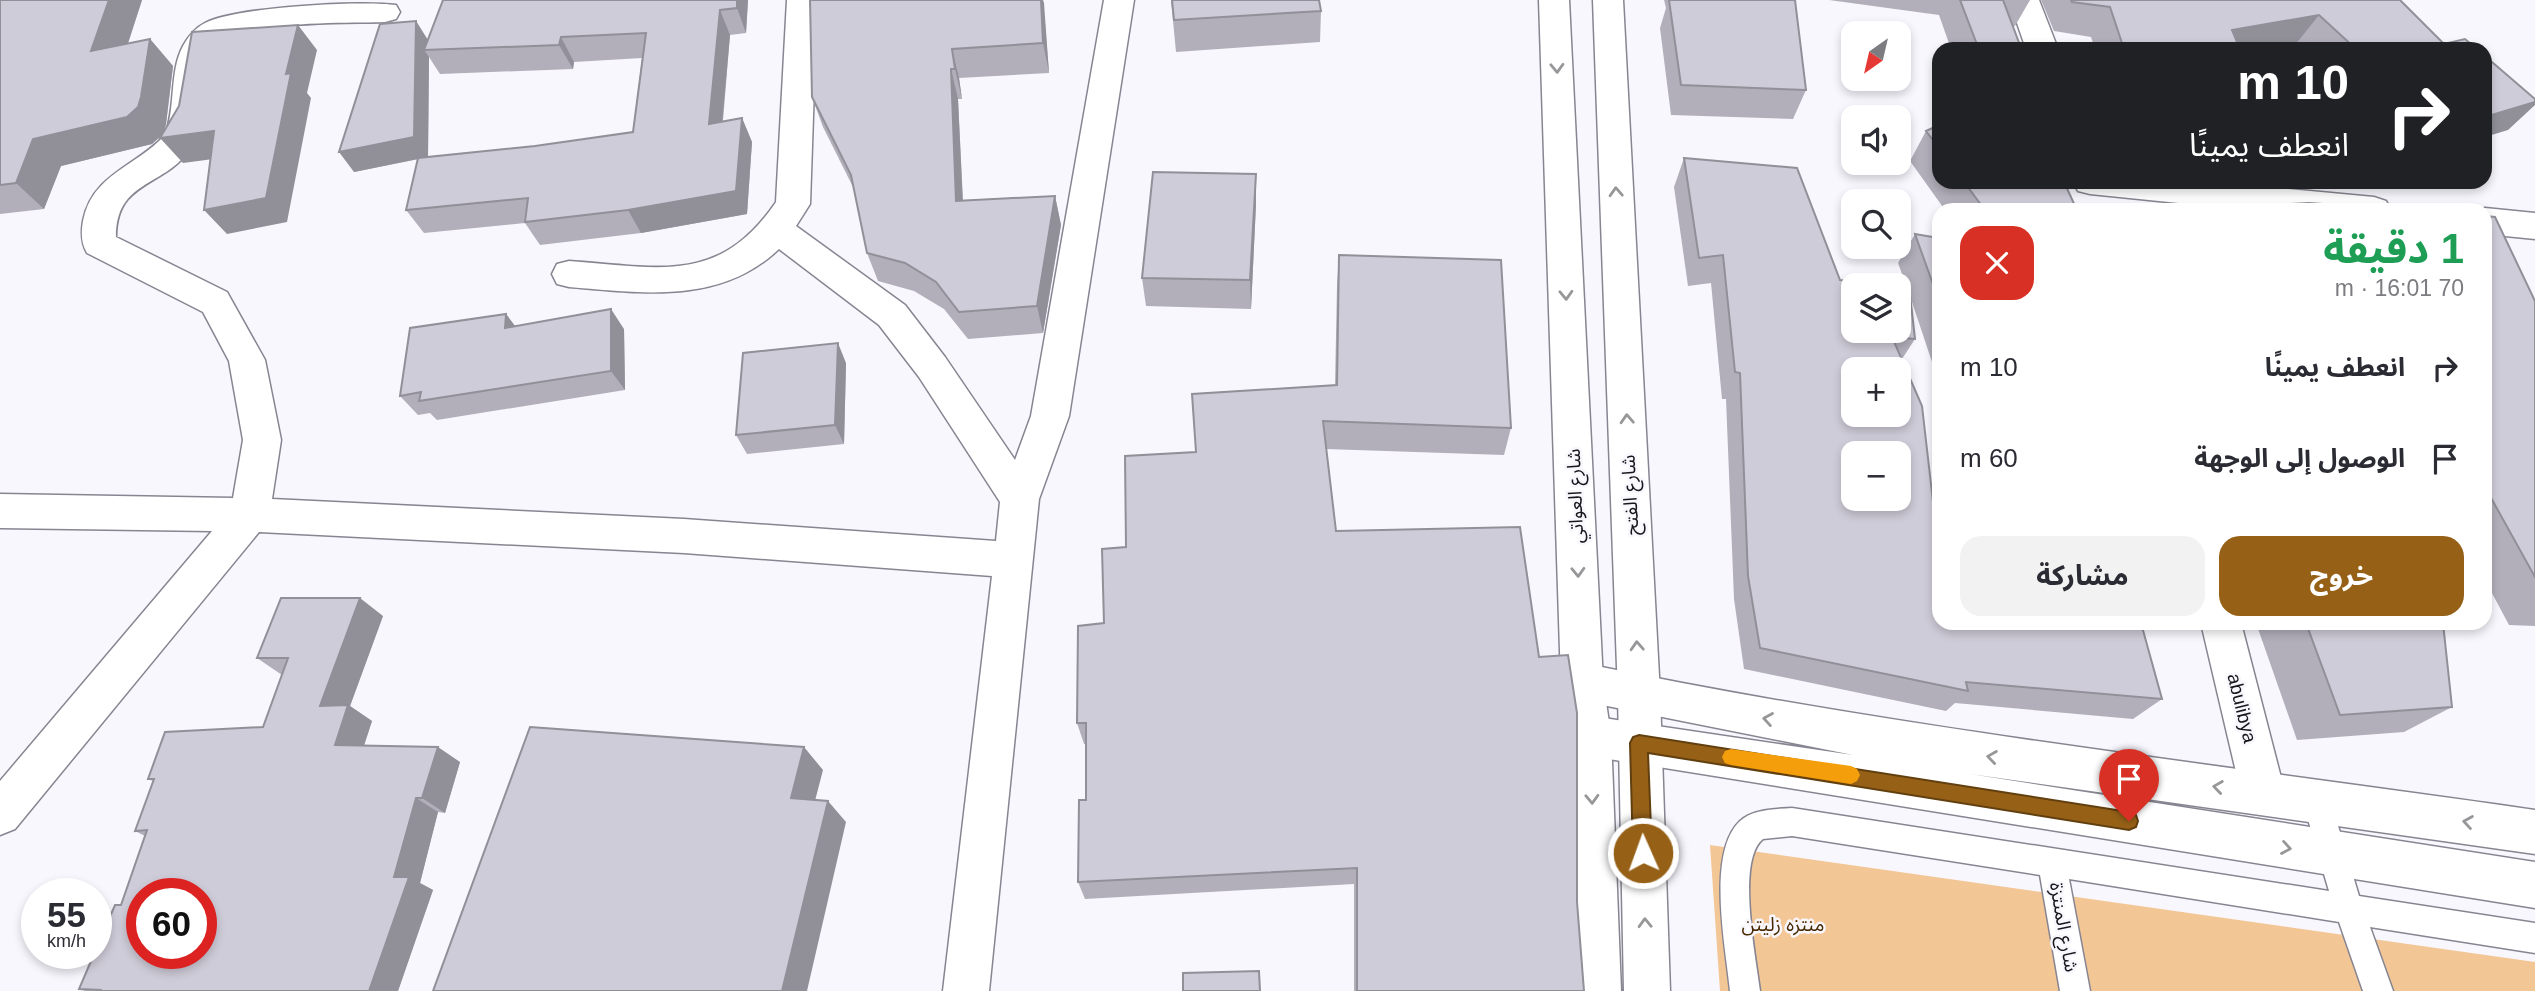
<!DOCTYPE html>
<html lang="ar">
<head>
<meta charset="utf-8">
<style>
	:root { --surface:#fff; --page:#f2f2f3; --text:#2b2b33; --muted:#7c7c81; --accent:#966117 }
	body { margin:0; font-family:Arial,"Noto Sans Arabic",sans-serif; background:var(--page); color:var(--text); direction:rtl; height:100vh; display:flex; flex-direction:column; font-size:26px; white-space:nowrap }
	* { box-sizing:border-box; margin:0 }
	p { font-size:23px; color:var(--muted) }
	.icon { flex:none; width:38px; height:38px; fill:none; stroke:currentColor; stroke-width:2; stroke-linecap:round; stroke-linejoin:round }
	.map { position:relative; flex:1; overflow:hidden; direction:ltr }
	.drawer { position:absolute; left:1932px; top:203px; width:560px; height:427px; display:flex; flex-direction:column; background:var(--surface); border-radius:21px; box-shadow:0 4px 10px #0003; direction:rtl }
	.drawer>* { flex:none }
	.banner { position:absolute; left:1932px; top:42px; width:560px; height:147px; border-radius:21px; box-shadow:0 4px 10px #0003; direction:rtl; background:#202124; color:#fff; overflow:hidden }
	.needle { width:46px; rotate:214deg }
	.buttons { position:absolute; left:1841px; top:21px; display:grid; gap:14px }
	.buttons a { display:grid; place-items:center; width:70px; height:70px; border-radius:14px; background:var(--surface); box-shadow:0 4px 10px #0003; font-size:35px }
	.speed { position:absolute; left:21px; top:878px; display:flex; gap:14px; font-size:35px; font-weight:700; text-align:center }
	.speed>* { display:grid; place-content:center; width:91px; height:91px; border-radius:50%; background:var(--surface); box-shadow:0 4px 10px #0003; line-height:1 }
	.speed small { font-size:18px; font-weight:400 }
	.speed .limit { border:10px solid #d22; background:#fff; color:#111 }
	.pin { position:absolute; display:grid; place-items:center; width:60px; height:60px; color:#fff; margin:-72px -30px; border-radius:50% 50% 50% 0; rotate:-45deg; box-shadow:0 0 7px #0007 }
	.pin .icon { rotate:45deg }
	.me { position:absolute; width:77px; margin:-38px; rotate:358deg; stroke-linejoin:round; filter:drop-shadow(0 0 5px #0008) }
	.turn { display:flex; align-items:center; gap:24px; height:147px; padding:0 28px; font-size:32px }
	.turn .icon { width:91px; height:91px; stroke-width:2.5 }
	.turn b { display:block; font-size:49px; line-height:60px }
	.round { display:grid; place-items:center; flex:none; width:74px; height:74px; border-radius:21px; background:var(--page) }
	.headline { display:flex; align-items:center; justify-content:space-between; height:119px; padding:0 28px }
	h1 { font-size:42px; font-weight:700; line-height:52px; color:#1e9e55 }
	.primary-button { display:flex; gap:14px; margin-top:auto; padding:14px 28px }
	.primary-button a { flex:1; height:80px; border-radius:21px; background:var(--accent); color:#fff; font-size:28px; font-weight:700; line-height:80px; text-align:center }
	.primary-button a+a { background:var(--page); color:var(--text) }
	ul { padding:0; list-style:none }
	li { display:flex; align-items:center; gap:21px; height:91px; padding:0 28px }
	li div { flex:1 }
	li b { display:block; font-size:26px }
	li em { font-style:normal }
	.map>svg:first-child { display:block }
</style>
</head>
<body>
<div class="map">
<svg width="2535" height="991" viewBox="0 0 2535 991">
	<rect width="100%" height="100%" fill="#f8f7fe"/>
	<path fill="#f3c695" d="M 1710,845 L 2535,962 L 2535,991 L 1720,991 Z"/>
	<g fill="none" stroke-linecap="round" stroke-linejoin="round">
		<g stroke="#878591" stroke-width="3">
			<path id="lane" d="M 2316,786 L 2326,789 L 2330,799 L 2359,896 L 2535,923 L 2535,953 L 2370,927 L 2393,991 L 2363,991 L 2339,922 L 2069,879 L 2090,991 L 2060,991 L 2040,875 L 1792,836 L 1763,839 C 1736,860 1756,958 1760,991 L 1730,991 C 1726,949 1706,853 1740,821 C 1753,809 1776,809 1792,808 L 2329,891 L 2302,799 L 2306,789 Z"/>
		</g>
		<g stroke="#878591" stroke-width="3">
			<path id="street" d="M 787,0 L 817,0 L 810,204 L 796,226 L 905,305 L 945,357 L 1015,460 L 1031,416 L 1104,0 L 1134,0 L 1069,416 L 1039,499 L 989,991 L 943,991 L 992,576 L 684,553 L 259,532 L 15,829 L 0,835 L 0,781 L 212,531 L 0,528 L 0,494 L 233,498 L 243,440 L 229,361 L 203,312 L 87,253 C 81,243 81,233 83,221 C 92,174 137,166 165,135 C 176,108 169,72 183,46 C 188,37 195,28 205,23 C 235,7 363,0 396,5 L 400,12 L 396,19 L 385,22 C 351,24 217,17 209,59 C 204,90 208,125 188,152 C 162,187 116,181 116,237 L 227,292 L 265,360 L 281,440 L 272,499 L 684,519 L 996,541 L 1000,502 L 919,377 L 879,325 L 779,249 C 720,305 643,293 569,287 L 557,284 L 552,274 L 557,264 L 569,261 C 658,267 719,286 776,202 Z
				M 2009,0 L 2039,0 L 2058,49 L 2026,49 Z
				M 2073,182 L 2216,182 L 2374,197 L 2386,201 L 2391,210 L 2247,210 L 2090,194 L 2078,191 Z
				M 2485,208 L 2535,213 L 2535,239 L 2485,234 L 2485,210 L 2479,210 Z
				M 2201,623 L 2241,623 L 2285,793 L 2278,808 L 2263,814 L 2248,808 L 2241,793 Z"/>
		</g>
		<g stroke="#878591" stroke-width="3">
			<path id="secondary" d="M 1582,663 C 1897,729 2217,764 2535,810 L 2535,854 L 1970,774 L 2535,862 L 2535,908 L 1590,756 L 1575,750 L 1569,736 L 1575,722 L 1590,716 L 1853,755 L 1582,701 L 1567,696 L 1561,682 L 1567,668 Z"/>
		</g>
		<g stroke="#878591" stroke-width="3">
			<path id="primary" d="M 1539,0 L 1569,0 L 1603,682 L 1611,736 L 1621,991 L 1575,991 L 1569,736 L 1561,682 Z
				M 1593,0 L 1623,0 L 1660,695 L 1670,991 L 1624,991 L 1618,695 Z"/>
		</g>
		<use href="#lane" fill="#fff" fill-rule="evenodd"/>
		<use href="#street" fill="#fff" fill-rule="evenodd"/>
		<use href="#secondary" fill="#fff" fill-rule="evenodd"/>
		<use href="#primary" fill="#fff" fill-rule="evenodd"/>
	</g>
	<path fill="#b2afbb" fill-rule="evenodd" d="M 0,0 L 142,0 L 128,44 L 150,39 L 173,66 L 166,124 L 163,134 L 152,144 L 61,166 L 44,209 L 0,214 Z
		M 748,0 L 746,33 L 730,35 L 723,121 L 742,118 L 752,142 L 747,214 L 641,233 L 540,245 L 525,223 L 424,233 L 406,210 L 418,159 L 354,172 L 416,21 L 428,40 ZM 429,57 L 440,74 L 573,69 L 574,62 L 642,58 L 633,132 L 535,146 L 428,157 Z
		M 810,0 L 1043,0 L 1049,73 L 959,78 L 962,99 L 958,99 L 963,200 L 1055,196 L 1061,225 L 1043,333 L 968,339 L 944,309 L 914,291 L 878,281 L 867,253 L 854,189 L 823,127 L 812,97 Z
		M 1171,0 L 1319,0 L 1321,11 L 1320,42 L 1176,52 Z
		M 1664,0 L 1795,0 L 1806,90 L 1793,119 L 1671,115 L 1660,28 L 1666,8 Z
		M 1829,0 L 2030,0 L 2015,26 L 2013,26 L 2021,48 L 2021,49 L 1951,49 L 1939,15 Z
		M 2041,0 L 2400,0 L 2444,44 L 2477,49 L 2299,49 L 2295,45 L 2270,49 L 2095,49 L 2091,37 L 2054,31 Z
		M 1939,125 L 1939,182 L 2064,182 L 2077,210 L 1945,210 L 1910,161 L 1926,131 Z
		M 1684,158 L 1840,280 L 1906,285 L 1898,263 L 1915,234 L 1939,238 L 1939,371 L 1935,371 L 1911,299 L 1915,339 L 1902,359 L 1938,545 L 2162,699 L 2133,719 L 1955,703 L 1946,711 L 1744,669 L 1734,599 L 1726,399 L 1722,399 L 1711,283 L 1688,286 L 1674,187 Z
		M 1256,204 L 1251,309 L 1146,306 L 1142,278 Z
		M 2485,216 L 2535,301 L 2535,626 L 2509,625 L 2485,580 Z
		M 1339,255 L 1511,428 L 1504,455 L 1326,449 L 1336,531 L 1577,902 L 1584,991 L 1354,991 L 1354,884 L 1085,899 L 1078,882 L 1086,800 L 1086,744 L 1084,744 L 1077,723 L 1104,623 L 1196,452 L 1335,385 L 1337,285 Z
		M 506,314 L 515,326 L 624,329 L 625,390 L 437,420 L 430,413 L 418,415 L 400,396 Z
		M 846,363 L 844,444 L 747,454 L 736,435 Z
		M 383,616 L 350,706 L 372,721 L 364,746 L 460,762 L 445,813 L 438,812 L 420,883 L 433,890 L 398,991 L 85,991 L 79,989 L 121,905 L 145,836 L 135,831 L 153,781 L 148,779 L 263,727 L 282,675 L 257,658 Z
		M 2256,623 L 2443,623 L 2452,707 L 2404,732 L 2297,740 Z"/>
	<path fill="#918f98" d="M 109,0 L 142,0 L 116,79 L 91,51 Z
		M 737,0 L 748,0 L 746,33 L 737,8 Z
		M 1041,0 L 1043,0 L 1044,3 L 1049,73 L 1043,43 Z
		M 720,10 L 730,35 L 720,147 L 709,124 Z
		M 2319,15 L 2295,45 L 2270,49 L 2218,49 L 2232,30 Z
		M 416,21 L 429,42 L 424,50 L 429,57 L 428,157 L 354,172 L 339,152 Z
		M 298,25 L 317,50 L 307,93 L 311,98 L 287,222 L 227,234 L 204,210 Z
		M 561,37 L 574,62 L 573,69 L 559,45 Z
		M 150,39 L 173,66 L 166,124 L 163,134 L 152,144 L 61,166 L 44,209 L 16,183 L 33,139 Z
		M 952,49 L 959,78 L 962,99 L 955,69 Z
		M 951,69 L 958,99 L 964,229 L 956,201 Z
		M 2535,102 L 2535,105 L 2508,130 L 2485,137 L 2485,117 Z
		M 742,118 L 752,142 L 747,214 L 641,233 L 628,210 Z
		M 214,131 L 236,156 L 183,163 L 160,138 Z
		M 1256,174 L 1256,204 L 1251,309 L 1250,280 Z
		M 1055,196 L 1061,225 L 1043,333 L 1037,306 Z
		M 611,309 L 624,329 L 625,390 L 611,371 Z
		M 506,314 L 521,334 L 505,328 Z
		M 838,343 L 846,363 L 844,444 L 835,425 Z
		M 360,598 L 383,616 L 350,706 L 372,721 L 359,760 L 335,745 L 320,706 Z
		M 438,747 L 460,762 L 445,813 L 422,798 Z
		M 804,747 L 823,770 L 810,820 L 791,798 Z
		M 416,798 L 438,812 L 420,883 L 433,890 L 398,991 L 369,991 L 394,877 Z
		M 828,801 L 846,822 L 807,991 L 782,991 Z"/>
	<path fill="#cfccd9" stroke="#918f98" stroke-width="2" fill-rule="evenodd" d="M 0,0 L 109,0 L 91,51 L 150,39 L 141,97 L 138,107 L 127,117 L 33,139 L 16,183 L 0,185 Z
		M 443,0 L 737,0 L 737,8 L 720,10 L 709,124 L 742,118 L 736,191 L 628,210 L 525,222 L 528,198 L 406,210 L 418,158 L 535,146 L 633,132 L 646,33 L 561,37 L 559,45 L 424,50 Z
		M 810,0 L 1041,0 L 1043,43 L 952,49 L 955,69 L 951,69 L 956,201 L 1055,196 L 1037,306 L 959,312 L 936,282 L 905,263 L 867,253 L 851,175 L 812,97 Z
		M 1172,0 L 1319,0 L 1321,11 L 1174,20 Z
		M 1669,0 L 1795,0 L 1806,90 L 1681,85 Z
		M 1960,0 L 2003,0 L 2021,48 L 1978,47 Z
		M 2071,0 L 2400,0 L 2444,44 L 2465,39 L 2477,49 L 2356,49 L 2319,15 L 2232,30 L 2240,49 L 2124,49 L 2110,7 L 2072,2 Z
		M 416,21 L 414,137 L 339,152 L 380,24 Z
		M 298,25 L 286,74 L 291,73 L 266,198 L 204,210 L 214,131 L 160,138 L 179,106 L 192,32 Z
		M 2485,56 L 2535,99 L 2535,102 L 2485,117 Z
		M 1939,125 L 1939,148 L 1926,131 Z
		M 1684,158 L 1797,168 L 1840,280 L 1909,286 L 1915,339 L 1892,337 L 1922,406 L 1938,545 L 1939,545 L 1939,623 L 2141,623 L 2162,699 L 1966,682 L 1968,691 L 1760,648 L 1748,576 L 1740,373 L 1735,372 L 1723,255 L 1699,258 ZM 1853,285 L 1899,285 L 1899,331 L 1853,331 ZM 1853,369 L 1899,369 L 1899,415 L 1853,415 ZM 1853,453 L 1899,453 L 1899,499 L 1853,499 Z
		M 1153,172 L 1256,174 L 1250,280 L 1142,278 Z
		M 1964,182 L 2064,182 L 2077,210 L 1985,210 Z
		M 2309,203 L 2404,210 L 2186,210 Z
		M 2485,216 L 2495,217 L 2535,301 L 2535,577 L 2485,487 L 2485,448 L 2488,448 L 2485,443 Z
		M 1915,234 L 1939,238 L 1939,301 Z
		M 1339,255 L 1501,260 L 1511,428 L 1323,421 L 1336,531 L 1520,527 L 1539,657 L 1568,655 L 1577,713 L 1577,902 L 1584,991 L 1357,991 L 1357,868 L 1078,882 L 1079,800 L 1086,800 L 1086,723 L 1077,723 L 1078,626 L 1104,623 L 1102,549 L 1126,547 L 1125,456 L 1196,452 L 1192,394 L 1337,385 Z
		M 611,309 L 611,371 L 419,401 L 421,392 L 400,396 L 410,328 L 506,314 L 505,328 Z
		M 838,343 L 835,425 L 736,435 L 743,353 Z
		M 281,598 L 360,598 L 320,706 L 348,705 L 335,745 L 438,747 L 422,798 L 416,798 L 394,877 L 409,877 L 369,991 L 99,991 L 100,990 L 79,989 L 94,954 L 96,954 L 96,949 L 115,905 L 121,905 L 147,830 L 135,831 L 154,779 L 148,779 L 165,732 L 263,727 L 288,658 L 257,658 ZM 142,894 L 201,894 L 201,954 L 142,954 Z
		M 2306,623 L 2443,623 L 2452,707 L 2340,715 Z
		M 530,727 L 804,747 L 791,798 L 828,801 L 782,991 L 433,991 Z
		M 1259,971 L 1260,991 L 1183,991 L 1183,973 Z"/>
	<defs><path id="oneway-chevron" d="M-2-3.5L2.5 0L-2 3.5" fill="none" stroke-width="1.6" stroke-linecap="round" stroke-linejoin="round" transform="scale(1.75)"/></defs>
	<g stroke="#979698">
		<use href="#oneway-chevron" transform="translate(1557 68) rotate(88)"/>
		<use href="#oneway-chevron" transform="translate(1616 192) rotate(-93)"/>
		<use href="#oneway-chevron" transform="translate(1566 295) rotate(88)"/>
		<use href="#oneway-chevron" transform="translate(1627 419) rotate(-93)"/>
		<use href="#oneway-chevron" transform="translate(1578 572) rotate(88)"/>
		<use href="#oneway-chevron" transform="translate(1637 646) rotate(-93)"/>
		<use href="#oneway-chevron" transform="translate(1768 719) rotate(-170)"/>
		<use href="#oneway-chevron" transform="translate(1992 757) rotate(-172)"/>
		<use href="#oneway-chevron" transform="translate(2218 787) rotate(-172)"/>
		<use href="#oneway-chevron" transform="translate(1592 799) rotate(88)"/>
		<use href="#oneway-chevron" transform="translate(2468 822) rotate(-171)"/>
		<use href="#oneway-chevron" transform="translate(2286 848) rotate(10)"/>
		<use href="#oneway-chevron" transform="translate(1645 923) rotate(-92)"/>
	</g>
	<path fill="#966117" stroke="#623f0f" stroke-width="2" d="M 1639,735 L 2129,812 L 2136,815 L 2138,821 L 2136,827 L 2129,830 L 1648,753 L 1652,853 L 1649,860 L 1643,862 L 1636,860 L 1633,853 L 1630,743 L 1633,737 Z"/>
	<path fill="#f59e0b" d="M 1731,749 L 1851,766 L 1857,769 L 1860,775 L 1857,781 L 1851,784 L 1731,765 L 1725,763 L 1722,757 L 1725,751 Z"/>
	<g text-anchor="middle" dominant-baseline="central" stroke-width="5" stroke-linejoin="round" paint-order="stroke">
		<g font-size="19" fill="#17161a" stroke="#f8f7fe">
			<text transform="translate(1630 495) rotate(-93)">شارع الفتح</text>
			<text transform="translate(1575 496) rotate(-92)">شارع العواتي</text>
			<text transform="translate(2242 708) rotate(76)">abulibya</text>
			<text transform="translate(2064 927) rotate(80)">شارع المنتزة</text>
		</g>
		<g font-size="19" fill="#482a00" stroke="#f8f7fe">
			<text x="1783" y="924">منتزه زليتن</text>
		</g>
	</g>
</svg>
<div class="buttons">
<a><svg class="needle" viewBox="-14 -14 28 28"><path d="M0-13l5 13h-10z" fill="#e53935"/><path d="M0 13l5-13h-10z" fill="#7c7c81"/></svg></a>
<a><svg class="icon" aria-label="sound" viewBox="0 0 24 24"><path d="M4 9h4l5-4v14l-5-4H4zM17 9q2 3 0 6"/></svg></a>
<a><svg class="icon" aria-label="search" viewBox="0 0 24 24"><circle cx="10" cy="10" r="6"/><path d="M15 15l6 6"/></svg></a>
<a><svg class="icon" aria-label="layers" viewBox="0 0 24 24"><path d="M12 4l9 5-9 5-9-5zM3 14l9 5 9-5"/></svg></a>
<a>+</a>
<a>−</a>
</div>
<div class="speed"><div>55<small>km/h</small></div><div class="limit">60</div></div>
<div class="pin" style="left:2129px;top:821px;background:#d93025"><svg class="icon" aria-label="arrive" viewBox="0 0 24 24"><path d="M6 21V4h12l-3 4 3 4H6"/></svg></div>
<svg class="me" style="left:1643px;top:853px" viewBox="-20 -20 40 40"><circle r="17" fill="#966117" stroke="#fff" stroke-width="3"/><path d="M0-11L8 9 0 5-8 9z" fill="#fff"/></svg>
<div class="banner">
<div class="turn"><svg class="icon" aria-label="right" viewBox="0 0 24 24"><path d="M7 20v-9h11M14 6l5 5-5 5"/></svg><div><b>10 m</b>انعطف يمينًا</div></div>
</div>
<section class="drawer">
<div class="headline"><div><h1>1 دقيقة</h1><p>70 m · 16:01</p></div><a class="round" style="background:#d93025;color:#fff"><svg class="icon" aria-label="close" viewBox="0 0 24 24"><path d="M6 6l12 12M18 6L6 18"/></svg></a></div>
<ul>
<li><svg class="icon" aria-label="right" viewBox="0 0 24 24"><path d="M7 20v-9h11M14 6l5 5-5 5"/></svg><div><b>انعطف يمينًا</b></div><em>10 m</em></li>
<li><svg class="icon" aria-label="arrive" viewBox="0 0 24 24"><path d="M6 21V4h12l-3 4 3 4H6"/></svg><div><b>الوصول إلى الوجهة</b></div><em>60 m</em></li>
</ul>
<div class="primary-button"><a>خروج</a><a>مشاركة</a></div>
</section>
</div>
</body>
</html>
